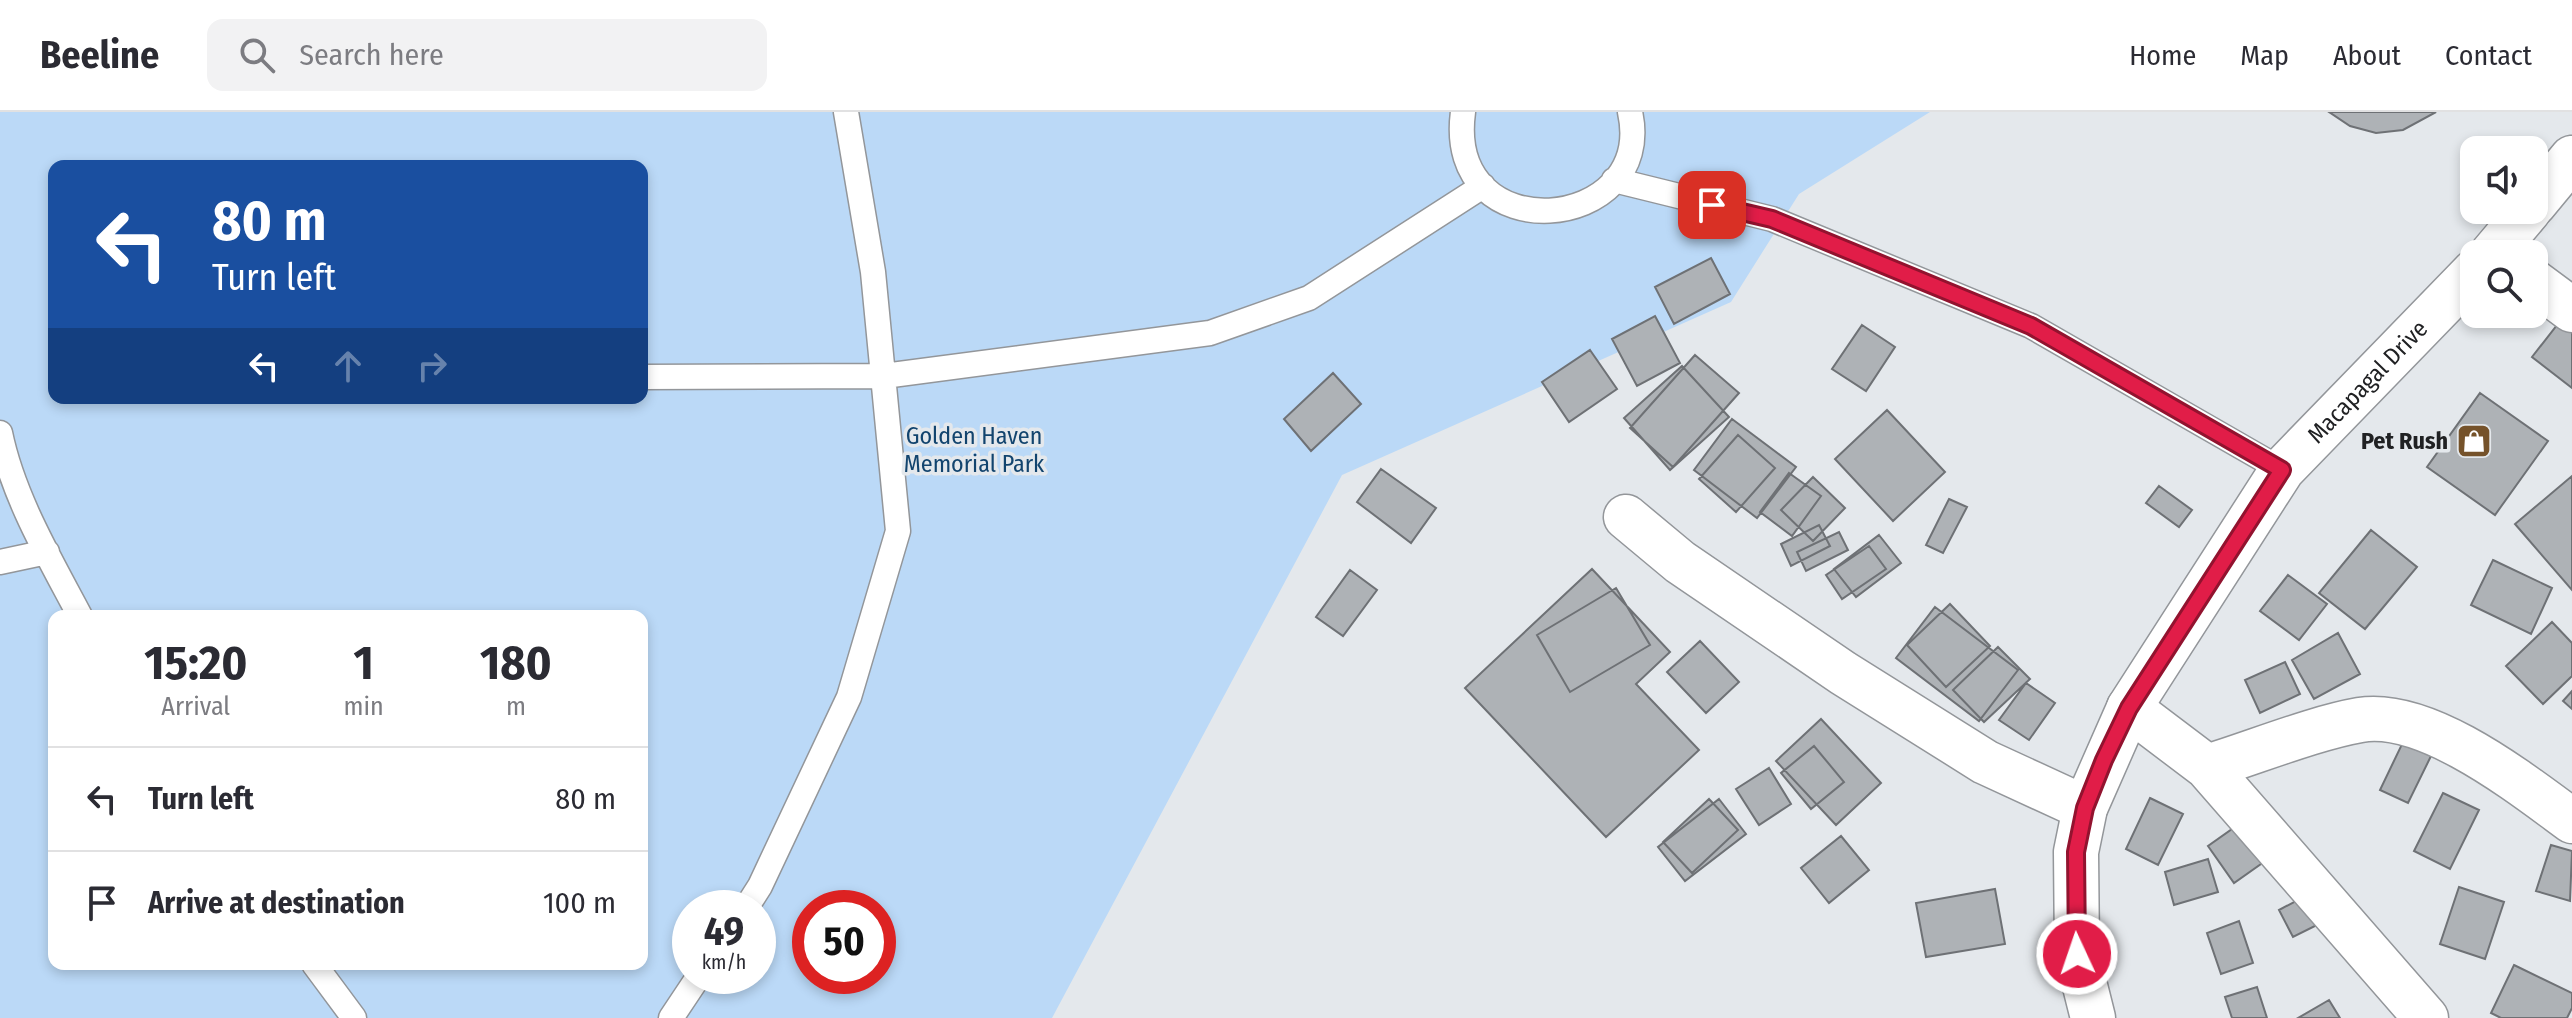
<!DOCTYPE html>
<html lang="en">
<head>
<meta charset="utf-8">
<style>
	:root { --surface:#fff; --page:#f2f2f3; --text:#2b2b33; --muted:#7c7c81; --line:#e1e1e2 }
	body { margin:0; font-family:"Fira Sans Condensed",sans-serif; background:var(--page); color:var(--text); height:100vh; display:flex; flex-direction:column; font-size:30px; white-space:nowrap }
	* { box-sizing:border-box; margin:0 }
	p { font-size:26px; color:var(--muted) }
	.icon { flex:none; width:44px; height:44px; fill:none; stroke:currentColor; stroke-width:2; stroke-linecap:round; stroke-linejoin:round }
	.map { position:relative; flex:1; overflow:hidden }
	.panel { position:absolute; left:48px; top:498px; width:600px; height:360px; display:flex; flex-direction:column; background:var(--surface); border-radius:16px; box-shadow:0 4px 12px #0003 }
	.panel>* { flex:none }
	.top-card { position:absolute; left:48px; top:48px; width:600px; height:244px; border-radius:16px; box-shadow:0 4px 12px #0003; background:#1a4fa0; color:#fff; overflow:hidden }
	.controls { position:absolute; left:2460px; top:24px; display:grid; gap:16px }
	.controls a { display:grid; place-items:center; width:88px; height:88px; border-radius:16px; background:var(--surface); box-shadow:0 4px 12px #0003; font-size:40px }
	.speed { position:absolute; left:672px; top:778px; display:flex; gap:16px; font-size:40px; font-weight:700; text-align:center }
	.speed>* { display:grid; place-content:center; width:104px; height:104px; border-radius:50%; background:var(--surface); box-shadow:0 4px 12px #0003; line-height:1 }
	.speed small { font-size:20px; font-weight:400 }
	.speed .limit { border:12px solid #d22; background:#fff; color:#111 }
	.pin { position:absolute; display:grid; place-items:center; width:68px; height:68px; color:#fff; margin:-34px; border-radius:16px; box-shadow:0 4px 12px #0006 }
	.me { position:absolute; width:88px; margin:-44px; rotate:357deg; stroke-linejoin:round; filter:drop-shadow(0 0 6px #0008) }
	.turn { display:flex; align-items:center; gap:28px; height:168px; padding:0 32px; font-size:36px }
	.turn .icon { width:104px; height:104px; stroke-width:2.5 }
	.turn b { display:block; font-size:56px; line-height:68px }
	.lanes { display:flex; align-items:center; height:76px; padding:0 32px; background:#0003; justify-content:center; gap:40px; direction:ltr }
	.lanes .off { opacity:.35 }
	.eta { display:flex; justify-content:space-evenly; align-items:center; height:136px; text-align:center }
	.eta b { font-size:48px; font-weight:700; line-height:56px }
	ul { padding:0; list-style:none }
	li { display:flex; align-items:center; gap:24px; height:104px; padding:0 32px; border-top:2px solid var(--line) }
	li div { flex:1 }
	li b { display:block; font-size:30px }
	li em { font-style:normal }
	header { display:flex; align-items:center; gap:48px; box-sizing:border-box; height:112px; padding:0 40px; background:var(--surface); border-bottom:2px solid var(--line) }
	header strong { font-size:38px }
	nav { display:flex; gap:44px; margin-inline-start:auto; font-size:28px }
	.search { width:560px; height:72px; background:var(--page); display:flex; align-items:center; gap:20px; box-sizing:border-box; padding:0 28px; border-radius:16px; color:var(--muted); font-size:30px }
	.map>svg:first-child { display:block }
</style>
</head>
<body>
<header>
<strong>Beeline</strong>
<div class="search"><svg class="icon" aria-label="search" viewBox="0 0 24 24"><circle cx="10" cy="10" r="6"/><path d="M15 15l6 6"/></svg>Search here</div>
<nav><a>Home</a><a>Map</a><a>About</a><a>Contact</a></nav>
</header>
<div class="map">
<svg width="2572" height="906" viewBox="0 0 2572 906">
	<rect width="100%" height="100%" fill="#e4e8ec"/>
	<path fill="#bbd9f7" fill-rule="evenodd" d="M 0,0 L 1930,0 L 1799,82 L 1731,190 L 1342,363 L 1052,906 L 0,906 ZM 54,54 L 642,54 L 642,286 L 54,286 ZM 54,504 L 642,504 L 642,852 L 54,852 ZM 690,796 L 758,796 L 758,864 L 690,864 ZM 810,796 L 878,796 L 878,864 L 810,864 Z"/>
	<path fill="#aeb2b6" stroke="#6e7175" stroke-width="2" d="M 2329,0 L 2436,0 L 2403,18 L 2376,21 L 2350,14 Z
		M 1711,146 L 1730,182 L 1674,212 L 1655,175 Z
		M 1655,204 L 1680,251 L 1637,274 L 1612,227 Z
		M 2561,208 L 2572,217 L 2572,276 L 2532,245 Z
		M 1862,213 L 1895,235 L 1866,279 L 1832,257 Z
		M 1590,238 L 1617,277 L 1569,310 L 1542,270 Z
		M 1695,243 L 1739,281 L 1673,355 L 1630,316 Z
		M 1682,254 L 1729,305 L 1670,358 L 1624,306 Z
		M 1333,261 L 1361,292 L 1311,339 L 1284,307 Z
		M 2480,281 L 2548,329 L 2495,403 L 2427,355 Z
		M 1887,298 L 1945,360 L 1893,409 L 1835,347 Z
		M 1732,307 L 1796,355 L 1757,406 L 1694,358 Z
		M 1738,323 L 1775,356 L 1736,400 L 1699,367 Z
		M 1381,357 L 1436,396 L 1411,431 L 1357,390 Z
		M 1789,361 L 1821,384 L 1792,424 L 1760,400 Z
		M 2572,364 L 2572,478 L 2515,412 Z
		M 1813,365 L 1845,396 L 1813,429 L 1781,398 Z
		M 2159,374 L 2192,398 L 2179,415 L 2146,391 Z
		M 1949,387 L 1967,395 L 1943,441 L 1926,433 Z
		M 1819,413 L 1830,434 L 1791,454 L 1781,432 Z
		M 2371,418 L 2417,455 L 2365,517 L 2319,481 Z
		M 1839,420 L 1848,438 L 1806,459 L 1797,440 Z
		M 1879,423 L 1901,451 L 1856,485 L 1834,457 Z
		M 1869,434 L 1886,457 L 1842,487 L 1826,463 Z
		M 2493,448 L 2552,476 L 2531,522 L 2471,493 Z
		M 1592,457 L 1670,540 L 1636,572 L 1699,638 L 1606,725 L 1465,576 Z
		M 1350,458 L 1377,478 L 1343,524 L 1316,505 Z
		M 2288,463 L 2327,492 L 2299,528 L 2260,499 Z
		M 1616,476 L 1650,533 L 1570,580 L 1537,523 Z
		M 1950,492 L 1990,534 L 1946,575 L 1907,533 Z
		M 1935,495 L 2018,558 L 1979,609 L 1896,546 Z
		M 2552,510 L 2572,531 L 2572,564 L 2543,592 L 2506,554 Z
		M 2338,521 L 2360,562 L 2314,587 L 2292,548 Z
		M 1700,529 L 1739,570 L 1706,601 L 1667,560 Z
		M 1998,535 L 2030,567 L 1984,610 L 1953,578 Z
		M 2285,550 L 2300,582 L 2260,601 L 2245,568 Z
		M 2026,571 L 2055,591 L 2029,628 L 1999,608 Z
		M 2572,579 L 2572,597 L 2563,589 Z
		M 1821,607 L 1881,671 L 1836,713 L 1776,649 Z
		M 2404,628 L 2432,642 L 2408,691 L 2380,678 Z
		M 1814,634 L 1844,670 L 1811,697 L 1781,661 Z
		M 1769,656 L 1791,692 L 1759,713 L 1736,677 Z
		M 2443,681 L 2479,698 L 2450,757 L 2414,739 Z
		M 2150,686 L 2183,702 L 2158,753 L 2126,737 Z
		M 1709,687 L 1738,718 L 1692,761 L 1663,730 Z
		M 1719,687 L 1746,722 L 1685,769 L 1658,735 Z
		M 2242,710 L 2268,747 L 2234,771 L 2208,734 Z
		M 1841,724 L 1869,758 L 1829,791 L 1801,756 Z
		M 2551,733 L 2572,739 L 2570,789 L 2536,779 Z
		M 2208,747 L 2218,780 L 2174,793 L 2165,760 Z
		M 2459,775 L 2504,790 L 2485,847 L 2440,832 Z
		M 1995,777 L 2005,832 L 1926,845 L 1916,791 Z
		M 2313,780 L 2327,808 L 2293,825 L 2279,798 Z
		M 2239,809 L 2253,851 L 2221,862 L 2207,821 Z
		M 2514,853 L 2572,881 L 2572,896 L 2567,906 L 2501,906 L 2491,901 Z
		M 2257,875 L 2267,906 L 2232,906 L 2225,885 Z
		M 2329,888 L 2340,906 L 2298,906 Z"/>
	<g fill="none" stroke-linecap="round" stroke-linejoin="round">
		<g stroke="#93969a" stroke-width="27">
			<path id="lane" d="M 1463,0 C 1444,141 1657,122 1630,0
				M 1614,68 L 1772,107 L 2031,214 L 2282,358
				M 642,265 L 884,264 L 1210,221 L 1309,186 L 1483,74
				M 0,321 C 13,385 50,447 80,504
				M 0,450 L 47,440
				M 746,796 L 760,774 L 849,585 L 898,419 L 873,160 L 846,0
				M 314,852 L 354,906
				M 671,906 L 699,864"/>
		</g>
		<g stroke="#93969a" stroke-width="47">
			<path id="street" d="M 2534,170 L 2572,198
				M 1626,405 L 1680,450 L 1843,561 L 1985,650 L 2085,696
				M 2129,596 L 2207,655 C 2253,641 2314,616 2360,608 C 2427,597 2520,671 2572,709
				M 2207,655 L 2426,906"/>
		</g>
		<g stroke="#93969a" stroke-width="47">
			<g id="secondary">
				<path d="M 2534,92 L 2572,46"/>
				<path d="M 2492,142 L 2529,98"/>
				<path id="s1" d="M 2093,906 L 2077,842 L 2076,740 L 2085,696 L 2129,596 L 2282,358 L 2474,160"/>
			</g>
		</g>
		<use href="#lane" stroke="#fff" stroke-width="24"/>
		<use href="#street" stroke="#fff" stroke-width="44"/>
		<use href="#secondary" stroke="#fff" stroke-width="44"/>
	</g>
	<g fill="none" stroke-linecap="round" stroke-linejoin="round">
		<g stroke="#92132f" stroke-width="20">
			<path id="route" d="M 1712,93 L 1772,107 L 2031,214 L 2282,358 L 2129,596 L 2104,648 L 2085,696 L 2076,740 L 2077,842"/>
		</g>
		<use href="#route" stroke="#e11d48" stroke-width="14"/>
	</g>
	<defs>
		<g id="shop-square" transform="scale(1.8)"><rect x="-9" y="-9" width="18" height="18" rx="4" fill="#75522a" stroke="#e4e8ec"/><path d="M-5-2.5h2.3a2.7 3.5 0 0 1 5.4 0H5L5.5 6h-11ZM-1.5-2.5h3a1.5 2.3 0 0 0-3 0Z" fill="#fff"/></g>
	</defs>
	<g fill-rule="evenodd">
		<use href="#shop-square" x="2474" y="329"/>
	</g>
	<g text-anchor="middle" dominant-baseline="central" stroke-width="7" stroke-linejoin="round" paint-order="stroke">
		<g font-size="24" fill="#202123" stroke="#e4e8ec">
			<text stroke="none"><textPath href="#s1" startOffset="728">Macapagal Drive</textPath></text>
		</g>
		<g font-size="24" fill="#12446e" stroke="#e4e8ec">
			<text x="974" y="324">Golden Haven<tspan x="974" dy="28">Memorial Park</tspan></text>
		</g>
		<g font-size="24" font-weight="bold" fill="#202123" stroke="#e4e8ec" text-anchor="end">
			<text x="2448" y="329">Pet Rush</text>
		</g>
	</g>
</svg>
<div class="controls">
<a><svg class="icon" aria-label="sound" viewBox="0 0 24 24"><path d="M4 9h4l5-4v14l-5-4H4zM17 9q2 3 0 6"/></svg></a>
<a><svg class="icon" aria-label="search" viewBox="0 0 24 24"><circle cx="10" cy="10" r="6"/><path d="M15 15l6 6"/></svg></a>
</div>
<div class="speed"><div>49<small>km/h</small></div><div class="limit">50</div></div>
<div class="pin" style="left:1712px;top:93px;background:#d93025"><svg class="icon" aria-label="arrive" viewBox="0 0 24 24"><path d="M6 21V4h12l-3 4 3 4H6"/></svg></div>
<svg class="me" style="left:2077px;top:842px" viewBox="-20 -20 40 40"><circle r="17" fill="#e11d48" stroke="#fff" stroke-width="3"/><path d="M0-11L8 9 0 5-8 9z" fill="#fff"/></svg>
<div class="top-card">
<div class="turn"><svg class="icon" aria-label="left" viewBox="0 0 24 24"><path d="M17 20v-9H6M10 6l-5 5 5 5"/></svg><div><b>80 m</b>Turn left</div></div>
<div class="lanes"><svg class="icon" aria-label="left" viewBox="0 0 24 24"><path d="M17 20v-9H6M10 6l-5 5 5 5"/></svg><svg class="icon off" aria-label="ahead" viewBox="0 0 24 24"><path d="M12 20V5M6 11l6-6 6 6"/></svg><svg class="icon off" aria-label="right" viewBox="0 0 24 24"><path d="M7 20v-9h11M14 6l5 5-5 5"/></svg></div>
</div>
<section class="panel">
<div class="eta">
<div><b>15:20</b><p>Arrival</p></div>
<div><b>1</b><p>min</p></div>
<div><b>180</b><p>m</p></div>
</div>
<ul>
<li><svg class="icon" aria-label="left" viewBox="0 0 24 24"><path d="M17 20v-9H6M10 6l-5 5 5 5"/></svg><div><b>Turn left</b></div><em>80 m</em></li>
<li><svg class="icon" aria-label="arrive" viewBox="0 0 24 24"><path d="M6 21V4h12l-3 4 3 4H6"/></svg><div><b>Arrive at destination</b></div><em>100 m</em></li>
</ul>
</section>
</div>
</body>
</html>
